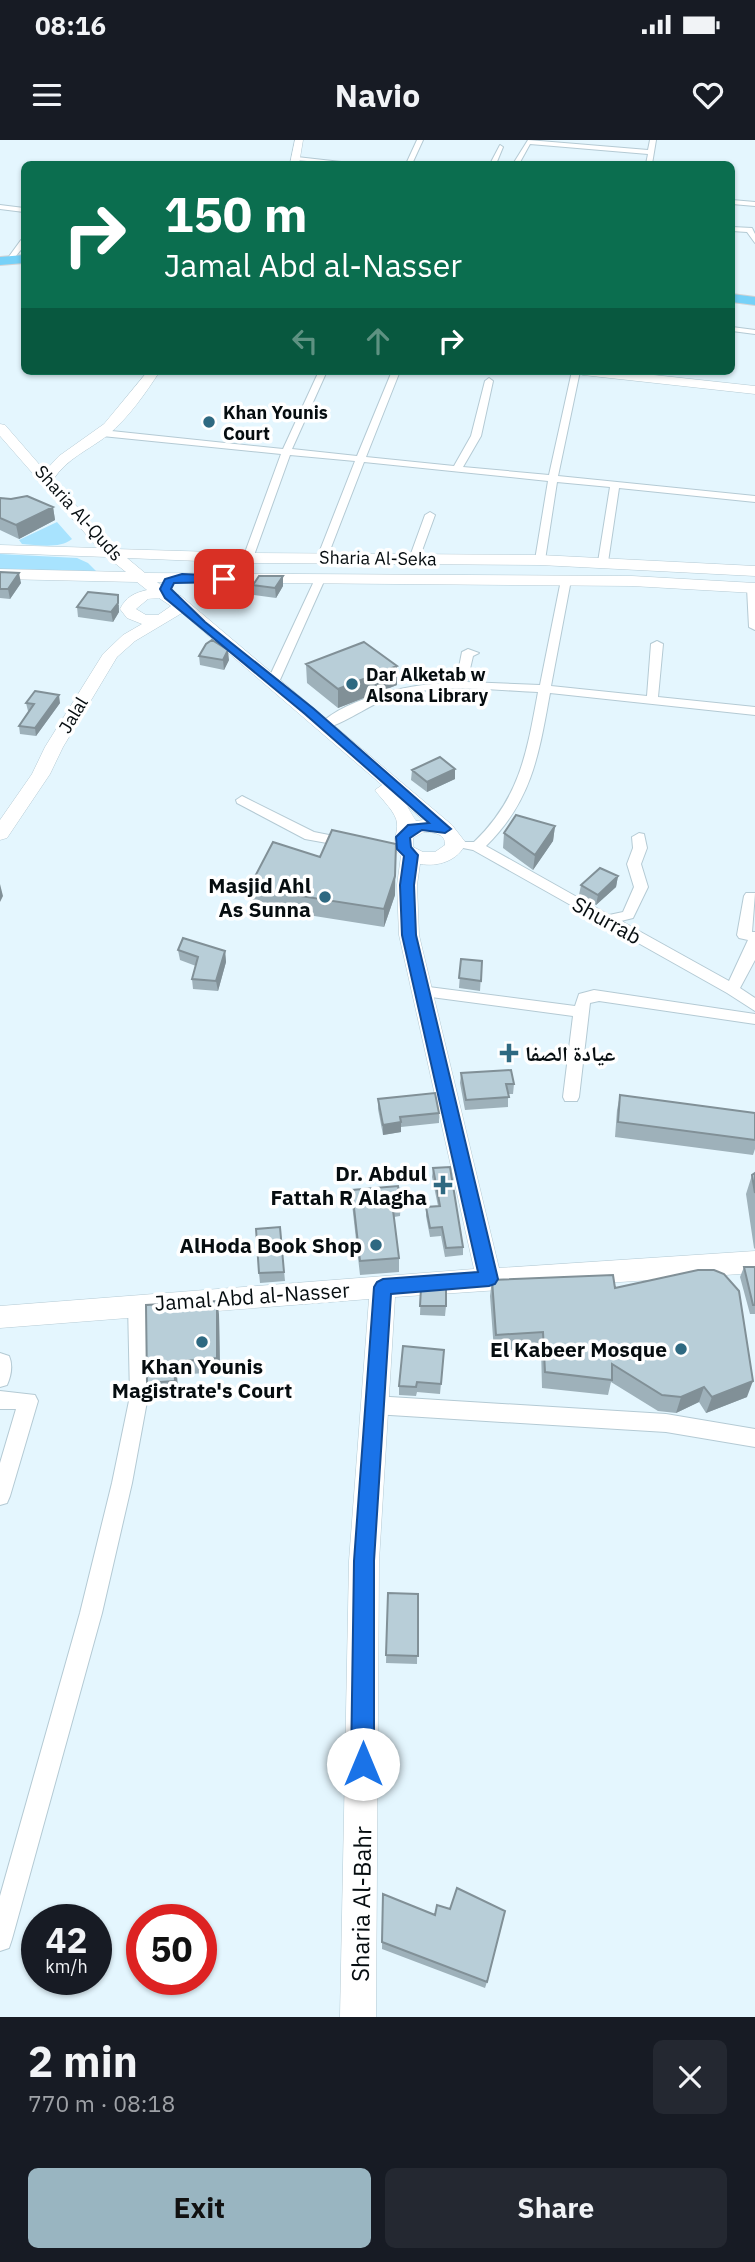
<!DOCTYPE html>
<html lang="en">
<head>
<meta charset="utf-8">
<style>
	:root { --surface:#171b24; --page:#242831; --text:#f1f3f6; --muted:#9ea1a6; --accent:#99b5c1 }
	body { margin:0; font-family:"IBM Plex Sans","Noto Naskh Arabic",sans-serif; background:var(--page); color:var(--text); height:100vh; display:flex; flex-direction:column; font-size:26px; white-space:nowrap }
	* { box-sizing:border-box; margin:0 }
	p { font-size:23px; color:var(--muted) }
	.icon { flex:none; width:38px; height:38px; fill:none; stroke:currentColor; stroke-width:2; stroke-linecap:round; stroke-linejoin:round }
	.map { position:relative; height:1877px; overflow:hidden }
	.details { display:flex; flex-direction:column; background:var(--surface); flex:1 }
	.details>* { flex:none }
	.banner { position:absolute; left:21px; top:21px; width:714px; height:214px; border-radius:10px; box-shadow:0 2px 5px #0004; background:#0b6e4f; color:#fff; overflow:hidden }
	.speed { position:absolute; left:21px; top:1764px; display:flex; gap:14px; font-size:35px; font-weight:700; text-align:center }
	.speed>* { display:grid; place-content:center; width:91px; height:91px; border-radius:50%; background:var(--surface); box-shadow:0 2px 5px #0004; line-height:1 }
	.speed small { font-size:18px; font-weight:400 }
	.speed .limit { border:10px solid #d22; background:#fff; color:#111 }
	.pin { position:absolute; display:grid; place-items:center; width:60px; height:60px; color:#fff; margin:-30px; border-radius:14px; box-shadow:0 4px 10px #0006 }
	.me { position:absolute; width:77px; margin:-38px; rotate:0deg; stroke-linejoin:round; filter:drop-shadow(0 0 5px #0008) }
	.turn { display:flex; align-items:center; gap:24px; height:147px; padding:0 28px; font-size:32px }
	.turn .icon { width:91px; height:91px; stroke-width:2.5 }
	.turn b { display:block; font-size:49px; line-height:60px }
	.lanes { display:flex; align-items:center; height:66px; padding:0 28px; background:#0003; justify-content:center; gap:35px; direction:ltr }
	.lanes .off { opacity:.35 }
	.round { display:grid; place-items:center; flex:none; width:74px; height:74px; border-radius:10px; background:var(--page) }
	.head { display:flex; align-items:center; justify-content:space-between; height:119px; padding:0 28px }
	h1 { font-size:42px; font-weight:800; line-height:52px }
	.action { display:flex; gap:14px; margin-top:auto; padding:14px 28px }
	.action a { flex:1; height:80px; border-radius:10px; background:var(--accent); color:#111; font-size:28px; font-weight:800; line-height:80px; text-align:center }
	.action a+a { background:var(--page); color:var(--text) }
	.status { display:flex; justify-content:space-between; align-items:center; height:49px; padding:0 35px; background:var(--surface); direction:ltr }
	.status svg { height:19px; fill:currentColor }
	header { display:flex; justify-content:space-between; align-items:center; height:91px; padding:0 28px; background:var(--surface); font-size:32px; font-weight:800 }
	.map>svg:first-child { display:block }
</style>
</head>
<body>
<div class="status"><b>08:16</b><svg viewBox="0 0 49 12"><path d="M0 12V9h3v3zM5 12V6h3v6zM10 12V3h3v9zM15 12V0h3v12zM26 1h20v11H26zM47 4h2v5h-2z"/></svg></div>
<header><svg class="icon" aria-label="menu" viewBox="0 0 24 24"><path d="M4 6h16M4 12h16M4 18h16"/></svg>Navio<svg class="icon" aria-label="heart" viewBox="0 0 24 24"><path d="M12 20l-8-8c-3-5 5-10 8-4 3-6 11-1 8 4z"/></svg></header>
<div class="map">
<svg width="755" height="1877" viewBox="0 0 755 1877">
	<rect width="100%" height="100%" fill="#e4f6fe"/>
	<path fill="#a8e3fe" d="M 57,382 L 72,399 C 60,409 38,405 22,404 L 19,400 Z
		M 0,414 L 77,418 L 88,423 L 96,431 L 0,430 Z"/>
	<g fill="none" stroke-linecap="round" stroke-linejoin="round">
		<g stroke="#b4cad4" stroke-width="2">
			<path id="street" d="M 417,0 L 423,0 L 412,24 L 406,24 Z
				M 528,0 L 648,10 L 650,0 L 656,0 L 652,24 L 646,24 L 648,14 L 530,4 L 519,24 L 513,24 Z
				M 500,5 L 503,7 L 496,24 L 490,24 Z
				M 297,17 L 341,22 L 344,24 L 295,20 Z
				M 732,60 L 755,62 L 755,66 L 732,64 Z
				M 0,65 L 24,68 L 24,72 L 0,69 Z
				M 732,87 L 752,88 L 755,94 L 755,103 L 747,92 L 732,91 Z
				M 21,100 L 24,100 L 24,106 L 11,122 L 5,122 Z
				M 732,187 L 755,190 L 755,194 L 732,191 Z
				M 319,231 L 327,231 L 292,309 L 357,316 L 392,231 L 400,231 L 366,317 L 454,326 L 471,296 L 485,241 L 489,238 L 493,241 L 481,296 L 463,327 L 549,335 L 572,231 L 580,231 L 558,336 L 755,356 L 755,362 L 619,348 L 608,422 L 603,425 L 598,422 L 610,347 L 557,342 L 545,420 L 540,423 L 535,420 L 548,341 L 364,322 L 327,418 L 322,421 L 317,418 L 355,321 L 290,315 L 253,418 L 248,421 L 243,418 L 281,314 L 102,296 L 97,293 L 102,290 L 283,309 Z
				M 430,372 L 435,375 L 419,419 L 410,421 L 409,419 L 425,375 Z
				M 320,436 L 325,439 L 279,542 L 273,546 L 269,544 L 267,542 L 315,439 Z
				M 566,437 L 571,440 L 551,546 L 647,556 L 651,504 L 657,501 L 663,504 L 658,557 L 755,567 L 755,575 L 550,553 C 539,614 532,661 486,706 L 609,775 L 623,772 L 634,747 L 627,724 L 633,708 L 632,697 L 639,693 L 644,694 L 647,708 L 641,724 L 648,747 L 633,778 L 621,781 L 729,841 L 748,800 L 739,798 L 737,795 L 744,756 L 746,753 L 755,753 L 752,792 L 755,792 L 755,820 L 740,848 L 755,858 L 755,871 L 727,853 L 473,710 L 463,708 L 463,702 L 474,702 C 520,658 527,612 538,552 C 488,550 432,542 384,560 C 368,566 334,590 321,588 L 319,585 C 350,555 414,544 456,542 L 462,512 L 468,509 L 479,513 L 473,516 L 467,542 L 540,545 L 561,440 Z
				M 752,445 L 755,446 L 755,490 L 749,487 L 747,448 Z
				M 242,656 L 314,692 L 349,699 L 356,703 L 349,707 L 305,699 L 237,663 L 236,660 Z
				M 421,846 L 575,866 L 579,854 L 594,850 L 755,874 L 755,884 L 599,861 L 590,863 L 579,957 L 577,961 L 565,961 L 563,957 L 573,876 L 416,855 L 414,851 Z
				M 137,1156 L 143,1159 L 146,1164 L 148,1256 L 132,1343 L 102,1473 L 12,1799 L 9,1808 L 0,1811 L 0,1756 L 80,1473 L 112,1343 L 130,1256 L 128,1164 L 131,1159 Z
				M 0,1213 L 9,1216 C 13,1225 11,1236 7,1245 L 0,1247 Z
				M 0,1251 L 35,1255 L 38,1261 L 10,1356 L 7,1363 L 0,1365 L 0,1323 L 16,1269 L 0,1269 Z
				M 374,1256 L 666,1274 L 755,1289 L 755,1307 L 666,1292 L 374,1274 L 367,1271 L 364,1265 L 367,1259 Z"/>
		</g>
		<g stroke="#b4cad4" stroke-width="1">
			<path id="secondary" d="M 295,0 L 303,0 L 299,24 L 290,24 Z
				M 148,231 L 160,231 C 145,254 129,277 108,295 C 89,310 67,318 53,340 L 115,409 L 248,413 L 540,415 L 755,426 L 755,436 L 540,425 L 248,423 L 127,418 L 145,433 L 632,436 L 755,443 L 755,453 L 632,446 L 157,442 L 168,451 L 181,456 L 452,685 L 466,703 C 458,721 438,727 420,724 L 417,745 L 419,795 L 499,1128 L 755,1111 L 755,1133 L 395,1157 L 379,1421 L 376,1877 L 340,1877 L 349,1421 L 369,1159 L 0,1188 L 0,1166 L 474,1129 L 399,795 L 397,745 L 401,716 C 388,705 398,698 397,684 C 397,673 382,660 375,650 L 382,645 L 182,473 L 135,501 L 117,517 L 63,607 L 50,634 L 7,698 L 0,700 L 0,680 L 32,634 L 45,607 L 103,514 L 123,495 L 142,484 L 127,478 L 120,469 C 126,457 134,453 147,450 L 137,442 L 0,439 L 0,429 L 126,432 L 107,417 L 0,413 L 0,405 L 98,408 L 0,296 L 0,284 L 5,285 L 45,331 L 59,316 L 104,284 ZM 159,458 L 171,466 L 158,475 L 146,475 L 136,469 L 148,459 ZM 407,666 L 423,680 L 416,681 ZM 424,692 C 434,692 446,694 445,705 L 435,712 L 423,712 L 413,707 L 413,698 Z
				M 577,231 L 617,231 L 755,246 L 755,254 L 583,235 Z"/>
		</g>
		<g stroke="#d2d3d4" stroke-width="2">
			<path id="highway" d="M 24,115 L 24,123 L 0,125 L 0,117 Z
				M 732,154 L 755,157 L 755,165 L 732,162 Z"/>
		</g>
		<use href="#street" fill="#fff" fill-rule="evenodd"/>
		<use href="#secondary" fill="#fff" fill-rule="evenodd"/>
		<use href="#highway" fill="#76d1f8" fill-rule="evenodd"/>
	</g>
	<path fill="#9eb1ba" d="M 0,358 L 53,367 L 55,380 L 19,399 L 0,390 Z
		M 0,432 L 21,443 L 10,459 L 0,458 Z
		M 283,436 L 283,446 L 276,458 L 254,455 L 253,445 Z
		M 119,465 L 119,472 L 113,482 L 78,477 L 77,467 Z
		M 199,516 L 229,520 L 224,530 L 200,525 Z
		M 306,524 L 397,526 L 397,545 L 338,568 L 307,543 Z
		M 26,563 L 60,563 L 36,596 L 20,594 L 19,586 L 29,571 L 28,571 Z
		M 412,630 L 455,639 L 427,652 L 411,640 Z
		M 555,686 L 553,701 L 533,730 L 503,708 L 504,693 Z
		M 618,736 L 616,747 L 596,765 L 579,755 L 581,745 Z
		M 249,748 L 395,755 L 384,787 L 251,766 Z
		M 178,810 L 225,811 L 226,822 L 218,851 L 193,849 L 192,839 L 196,826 L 180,820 Z
		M 461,819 L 482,821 L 480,851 L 459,848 Z
		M 461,933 L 514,944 L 513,954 L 508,954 L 508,967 L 465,970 L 460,943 Z
		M 620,955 L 755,973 L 755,1009 L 753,1015 L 615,997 L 617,970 Z
		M 378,959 L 439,973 L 439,983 L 401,987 L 401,992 L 383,995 L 378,969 Z
		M 433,1028 L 463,1107 L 463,1115 L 445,1117 L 441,1096 L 430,1097 L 426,1076 L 426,1067 L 438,1066 L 432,1037 Z
		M 755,1033 L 755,1109 L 754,1108 L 746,1054 L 752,1035 Z
		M 352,1050 L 401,1062 L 400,1076 L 394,1077 L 399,1118 L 399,1132 L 360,1135 L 352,1064 Z
		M 280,1087 L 285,1141 L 260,1143 L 259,1133 Z
		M 744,1127 L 755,1127 L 755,1174 L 750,1174 L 740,1137 Z
		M 492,1140 L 615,1148 L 747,1257 L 706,1273 L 699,1262 L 676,1273 L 658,1271 L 611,1242 L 608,1255 L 542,1248 L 541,1208 L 494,1211 L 490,1156 Z
		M 421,1148 L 446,1166 L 445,1176 L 420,1175 Z
		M 217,1161 L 219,1175 L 220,1232 L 177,1235 L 178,1254 L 151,1257 L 147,1243 Z
		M 444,1210 L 440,1254 L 417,1252 L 416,1256 L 399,1255 L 399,1246 Z
		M 388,1453 L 418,1454 L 417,1524 L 386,1523 Z
		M 383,1754 L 435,1775 L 450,1769 L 487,1842 L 485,1848 L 382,1809 Z"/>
	<path fill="#819097" d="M 53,367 L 55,380 L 19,399 L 16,385 Z
		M 19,433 L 21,443 L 10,459 L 8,449 Z
		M 283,436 L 283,446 L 276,458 L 275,448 Z
		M 118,455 L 119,472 L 113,482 L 111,472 Z
		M 228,510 L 229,520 L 224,530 L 223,520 Z
		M 397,526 L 397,545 L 338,568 L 338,549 Z
		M 59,555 L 60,563 L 36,596 L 35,588 Z
		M 455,629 L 455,639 L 427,652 L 427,642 Z
		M 555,686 L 553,701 L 533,730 L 535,715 Z
		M 396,704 L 395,755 L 384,787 L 384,769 Z
		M 618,736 L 616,747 L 596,765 L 598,755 Z
		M 0,744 L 3,756 L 0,762 Z
		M 225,811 L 226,822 L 218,851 L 216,841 Z
		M 401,982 L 401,992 L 383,995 L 383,985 Z
		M 217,1161 L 219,1175 L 220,1232 L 217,1218 Z
		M 174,1222 L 177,1235 L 178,1254 L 175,1241 Z
		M 753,1241 L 747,1257 L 706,1273 L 712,1257 Z
		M 704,1247 L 699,1262 L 676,1273 L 681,1257 Z"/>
	<path fill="#b8ced8" stroke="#819097" stroke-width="2" d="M 27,356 L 53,367 L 16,385 L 0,378 L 0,358 L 11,359 Z
		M 0,432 L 19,433 L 8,449 L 0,449 Z
		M 259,436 L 283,436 L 275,448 L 253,445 Z
		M 88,452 L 118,455 L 118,463 L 111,472 L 77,467 Z
		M 212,500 L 228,510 L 223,520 L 199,516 L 206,504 Z
		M 364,502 L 397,526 L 338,549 L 306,524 Z
		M 35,551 L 59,555 L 35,588 L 19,586 L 34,564 L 26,563 Z
		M 440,617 L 455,629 L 427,642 L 412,630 Z
		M 516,675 L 555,686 L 535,715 L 504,693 Z
		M 332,690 L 396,704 L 395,736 L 384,769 L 249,748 L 273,702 L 320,717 Z
		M 600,728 L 618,736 L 598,755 L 581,745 Z
		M 183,798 L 225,811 L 216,841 L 192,839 L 198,817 L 178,810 Z
		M 461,819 L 482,821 L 481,841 L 459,838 Z
		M 511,930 L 514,944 L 506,944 L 509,957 L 466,960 L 461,933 Z
		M 435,953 L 439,973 L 400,977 L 401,982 L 383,985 L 378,959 Z
		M 620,955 L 755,973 L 755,1000 L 618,982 Z
		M 450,1027 L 463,1107 L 446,1108 L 442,1087 L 430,1088 L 426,1067 L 440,1066 L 433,1028 Z
		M 755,1033 L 755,1053 L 752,1035 Z
		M 398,1046 L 401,1062 L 392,1062 L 399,1118 L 360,1121 L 352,1050 Z
		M 280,1087 L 284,1132 L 259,1133 L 256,1089 Z
		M 744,1127 L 755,1127 L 755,1165 L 753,1165 Z
		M 698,1130 L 714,1130 L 724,1134 L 739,1151 L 753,1241 L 712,1257 L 704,1247 L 681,1257 L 662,1255 L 612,1224 L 612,1240 L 545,1232 L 543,1192 L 496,1195 L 492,1140 L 613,1135 L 615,1148 Z
		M 446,1147 L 446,1166 L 420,1166 L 421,1148 Z
		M 217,1161 L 217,1218 L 174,1222 L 175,1241 L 147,1243 L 146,1165 Z
		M 403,1206 L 444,1210 L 441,1244 L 417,1242 L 416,1247 L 399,1246 Z
		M 388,1453 L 418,1454 L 418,1516 L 386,1515 Z
		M 457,1748 L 505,1771 L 487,1842 L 382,1802 L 383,1754 L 435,1775 L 437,1765 L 450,1769 Z"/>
	<path fill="#1a73e8" stroke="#114b97" stroke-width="2" d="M 182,434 L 228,436 L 228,441 L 224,442 L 174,443 L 171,449 L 205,482 L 314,569 L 451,689 L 445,693 L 422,690 L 410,698 L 411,707 L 418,715 L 414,745 L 416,795 L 498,1139 L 495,1144 L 489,1146 L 391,1154 L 374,1421 L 374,1624 L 371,1632 L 363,1636 L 355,1632 L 351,1624 L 354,1421 L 374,1147 L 377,1142 L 383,1139 L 478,1132 L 402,795 L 400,745 L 404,716 L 397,709 L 396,697 L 408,685 L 429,683 L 305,574 L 165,458 L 160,449 L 165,439 Z"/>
	<g fill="#2e6981" stroke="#fff" stroke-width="2.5">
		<circle cx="209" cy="282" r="7"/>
		<circle cx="352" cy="544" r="7"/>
		<circle cx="325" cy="757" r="7"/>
		<path d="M505.5 902.5h7v7h7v7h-7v7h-7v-7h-7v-7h7z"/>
		<path d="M439.5 1034.5h7v7h7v7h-7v7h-7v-7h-7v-7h7z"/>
		<circle cx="376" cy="1105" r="7"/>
		<circle cx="202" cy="1202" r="7"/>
		<circle cx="681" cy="1209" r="7"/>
	</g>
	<g text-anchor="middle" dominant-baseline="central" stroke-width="7" stroke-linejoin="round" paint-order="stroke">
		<g font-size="18" font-weight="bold" fill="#060d10" stroke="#fff" text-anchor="start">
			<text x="223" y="272">Khan Younis<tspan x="223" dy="21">Court</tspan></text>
			<text x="366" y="534">Dar Alketab w<tspan x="366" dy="21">Alsona Library</tspan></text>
		</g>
		<g font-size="18" fill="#060d10" stroke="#fff">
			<text transform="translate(79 373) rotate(48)">Sharia Al-Quds</text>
			<text transform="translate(378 418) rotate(1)">Sharia Al-Seka</text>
			<text transform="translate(73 575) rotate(-59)">Jalal</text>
		</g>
		<g font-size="21" font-weight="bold" fill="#060d10" stroke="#fff" text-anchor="end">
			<text x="311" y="745">Masjid Ahl<tspan x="311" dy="24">As Sunna</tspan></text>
			<text x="525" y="913" text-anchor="start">عيادة الصفا</text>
			<text x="427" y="1033">Dr. Abdul<tspan x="427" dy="24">Fattah R Alagha</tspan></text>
			<text x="362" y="1105">AlHoda Book Shop</text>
			<text x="667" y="1209">El Kabeer Mosque</text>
			<text x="202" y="1226" text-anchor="middle">Khan Younis<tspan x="202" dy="24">Magistrate's Court</tspan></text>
		</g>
		<g font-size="21" fill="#060d10" stroke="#fff">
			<text transform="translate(607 780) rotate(29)">Shurrab</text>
			<text transform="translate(252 1156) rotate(-4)">Jamal Abd al-Nasser</text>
		</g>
		<g font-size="24" fill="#060d10" stroke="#fff">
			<text transform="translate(361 1764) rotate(-89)">Sharia Al-Bahr</text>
		</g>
	</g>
</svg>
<div class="speed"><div>42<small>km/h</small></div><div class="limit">50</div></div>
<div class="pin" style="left:224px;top:439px;background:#d93025"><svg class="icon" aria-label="arrive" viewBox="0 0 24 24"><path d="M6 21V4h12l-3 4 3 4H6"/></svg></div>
<svg class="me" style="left:363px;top:1624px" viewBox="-20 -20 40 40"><circle r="19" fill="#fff"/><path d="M0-13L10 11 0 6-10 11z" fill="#1a73e8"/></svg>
<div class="banner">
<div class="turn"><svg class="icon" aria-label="right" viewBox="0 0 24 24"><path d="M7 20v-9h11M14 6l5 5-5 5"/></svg><div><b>150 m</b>Jamal Abd al-Nasser</div></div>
<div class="lanes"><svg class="icon off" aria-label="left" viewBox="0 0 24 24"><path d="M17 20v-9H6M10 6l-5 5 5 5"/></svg><svg class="icon off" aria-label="ahead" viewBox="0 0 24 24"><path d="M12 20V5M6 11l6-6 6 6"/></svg><svg class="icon" aria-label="right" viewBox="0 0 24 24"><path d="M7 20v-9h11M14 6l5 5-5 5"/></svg></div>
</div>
</div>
<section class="details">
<div class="head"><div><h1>2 min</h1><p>770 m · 08:18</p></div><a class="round"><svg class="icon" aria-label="close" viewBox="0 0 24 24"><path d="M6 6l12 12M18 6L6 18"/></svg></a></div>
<div class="action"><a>Exit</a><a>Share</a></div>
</section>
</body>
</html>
